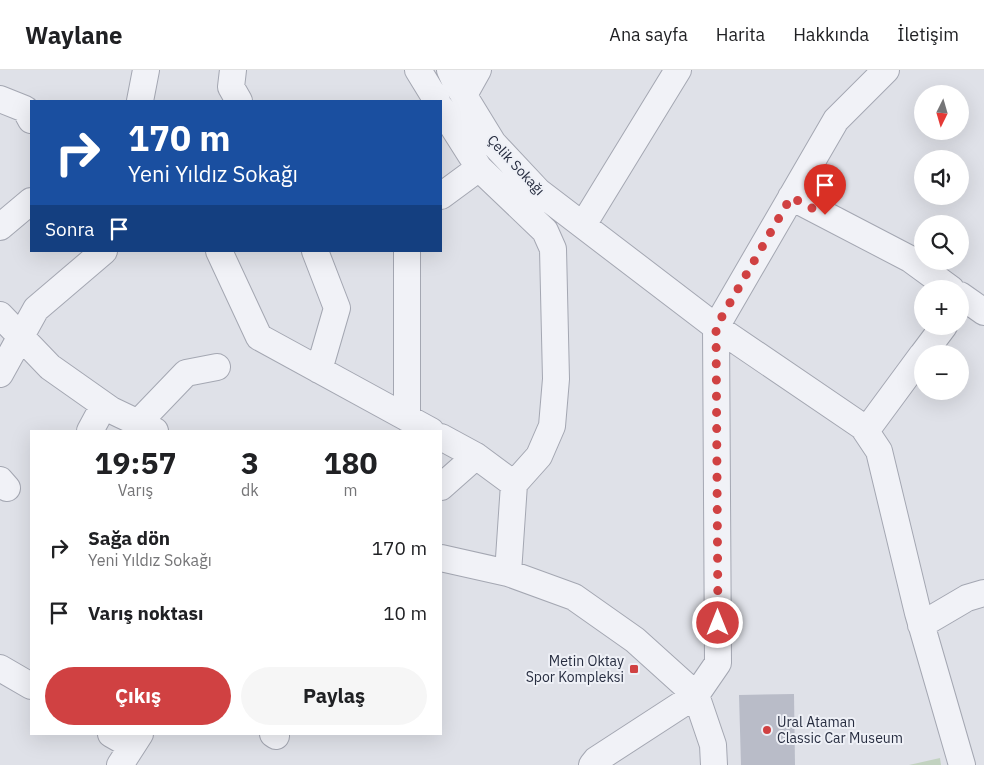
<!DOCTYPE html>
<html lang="tr">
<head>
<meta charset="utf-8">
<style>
	:root { --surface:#fff; --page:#f6f6f6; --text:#202124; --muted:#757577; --line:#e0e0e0; --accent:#d04142 }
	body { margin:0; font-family:"IBM Plex Sans",sans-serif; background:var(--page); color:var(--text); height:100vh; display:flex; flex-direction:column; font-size:19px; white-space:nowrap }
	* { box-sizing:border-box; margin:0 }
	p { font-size:16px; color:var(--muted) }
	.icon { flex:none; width:28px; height:28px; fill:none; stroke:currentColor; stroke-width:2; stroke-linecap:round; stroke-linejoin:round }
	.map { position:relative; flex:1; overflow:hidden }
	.drawer { position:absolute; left:30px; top:360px; width:412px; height:305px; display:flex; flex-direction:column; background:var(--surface); border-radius:0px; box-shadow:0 5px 20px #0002 }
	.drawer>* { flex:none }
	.hud { position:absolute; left:30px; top:30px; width:412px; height:152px; border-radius:0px; box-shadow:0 5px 20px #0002; background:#1a4fa0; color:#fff; overflow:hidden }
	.needle { width:32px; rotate:185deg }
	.fabs { position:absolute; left:914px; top:15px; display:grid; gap:10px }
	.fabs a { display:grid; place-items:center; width:55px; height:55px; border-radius:50%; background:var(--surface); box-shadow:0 5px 20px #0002; font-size:25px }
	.pin { position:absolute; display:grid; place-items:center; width:42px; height:42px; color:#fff; margin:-51px -21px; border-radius:50% 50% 50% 0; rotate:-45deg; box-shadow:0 0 5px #0007 }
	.pin .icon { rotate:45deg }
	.me { position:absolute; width:55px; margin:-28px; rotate:0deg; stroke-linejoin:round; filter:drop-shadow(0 0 4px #0008) }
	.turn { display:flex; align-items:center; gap:18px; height:105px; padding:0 15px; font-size:22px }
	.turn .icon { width:65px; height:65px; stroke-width:2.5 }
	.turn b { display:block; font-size:35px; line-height:42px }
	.then { display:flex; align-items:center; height:48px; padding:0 15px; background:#0003; gap:10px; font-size:19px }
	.eta { display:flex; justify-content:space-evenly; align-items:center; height:85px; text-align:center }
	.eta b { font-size:30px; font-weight:700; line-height:35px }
	.cta { display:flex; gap:10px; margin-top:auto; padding:10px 15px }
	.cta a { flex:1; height:58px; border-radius:30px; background:var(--accent); color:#fff; font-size:20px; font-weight:700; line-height:58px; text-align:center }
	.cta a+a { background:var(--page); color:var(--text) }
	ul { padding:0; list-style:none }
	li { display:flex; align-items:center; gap:15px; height:65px; padding:0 15px }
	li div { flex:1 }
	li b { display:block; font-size:19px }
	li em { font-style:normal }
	header { display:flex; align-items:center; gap:30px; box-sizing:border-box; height:70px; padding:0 25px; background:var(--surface); border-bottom:1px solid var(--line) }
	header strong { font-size:24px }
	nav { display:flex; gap:28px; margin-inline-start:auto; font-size:18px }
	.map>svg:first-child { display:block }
</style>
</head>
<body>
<header>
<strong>Waylane</strong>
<nav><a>Ana sayfa</a><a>Harita</a><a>Hakkında</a><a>İletişim</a></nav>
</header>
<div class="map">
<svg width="984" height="695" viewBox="0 0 984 695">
	<rect width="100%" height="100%" fill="#dfe1e8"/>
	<path fill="#c2d2c0" d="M 940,688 L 941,695 L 909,695 Z"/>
	<path fill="#b9bcc8" d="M 794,624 L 795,695 L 741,695 L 739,625 Z"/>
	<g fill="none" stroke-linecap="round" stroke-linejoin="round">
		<g stroke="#a4a7b2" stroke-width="28">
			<path id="minor" d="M 233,0 L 231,17 L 239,31
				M 418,0 L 437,31
				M 450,0 L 455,11 L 493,73 L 538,121 L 716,257 L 863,357 L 879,381 L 918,543 L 962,695
				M 464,25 L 478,0
				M 0,29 L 25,39 L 31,50
				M 140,31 L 146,0
				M 441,38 L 479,98 L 545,161 L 553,179 L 556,309 L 552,356 L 539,386 L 514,414
				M 441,126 L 479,98
				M 791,127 L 910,189 L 951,219
				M 583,155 L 678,0
				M 0,157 L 31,131
				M 219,181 L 259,267 L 431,361
				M 315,181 L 337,238 L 319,300
				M 407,181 L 407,348
				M 960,225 L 984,242
				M 0,245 L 50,297 L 111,340 L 155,361
				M 923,284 L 944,256
				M 0,304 L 36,239 L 104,181
				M 138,353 L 186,303 L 217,297
				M 90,361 L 104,335
				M 866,361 L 922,285
				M 441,367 L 476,386 L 514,414 L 508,503
				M 0,410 L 7,418
				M 441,417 L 476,386
				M 441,488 L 508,503 L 574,527 L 635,570 L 696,625 L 713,675 L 714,695
				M 921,555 L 967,528 L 984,523
				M 0,598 L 31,616
				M 111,664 L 132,676
				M 273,664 L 276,666
				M 120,695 L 140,664
				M 592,695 L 596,690 L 696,625 L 718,593 L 716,257 L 836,50 L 886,0"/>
		</g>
		<use href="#minor" stroke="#f1f2f7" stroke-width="26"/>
	</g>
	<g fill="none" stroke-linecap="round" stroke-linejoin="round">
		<path stroke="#d04142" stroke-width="9" stroke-dasharray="0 16.2" d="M 718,553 L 716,257 L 791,127 L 825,145"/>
	</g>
	<g fill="#d04142" stroke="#eef0f6" stroke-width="2">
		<rect x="629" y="594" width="10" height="10" rx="2.5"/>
		<circle cx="767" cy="660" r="5"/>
	</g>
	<g text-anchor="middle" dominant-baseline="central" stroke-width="4" stroke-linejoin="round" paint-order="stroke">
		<g font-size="14" fill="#272d40" stroke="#eef0f6">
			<text transform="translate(516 95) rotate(47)">Çelik Sokağı</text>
		</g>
		<g font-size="14" fill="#272d40" stroke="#eef0f6" text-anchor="end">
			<text x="624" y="591">Metin Oktay<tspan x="624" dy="16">Spor Kompleksi</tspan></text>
			<text x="777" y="652" text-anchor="start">Ural Ataman<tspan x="777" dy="16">Classic Car Museum</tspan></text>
		</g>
	</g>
</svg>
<div class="fabs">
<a><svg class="needle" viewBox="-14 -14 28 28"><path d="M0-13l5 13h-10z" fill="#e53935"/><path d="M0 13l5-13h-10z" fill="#757577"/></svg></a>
<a><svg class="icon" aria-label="sound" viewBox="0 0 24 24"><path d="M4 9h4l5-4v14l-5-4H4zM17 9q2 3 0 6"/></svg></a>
<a><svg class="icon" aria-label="search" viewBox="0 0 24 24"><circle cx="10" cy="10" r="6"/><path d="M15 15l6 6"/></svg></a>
<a>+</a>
<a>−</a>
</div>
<div class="pin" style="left:825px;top:145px;background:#d93025"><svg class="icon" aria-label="arrive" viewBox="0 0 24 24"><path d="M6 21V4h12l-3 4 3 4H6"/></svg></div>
<svg class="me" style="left:718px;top:553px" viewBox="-20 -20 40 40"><circle r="17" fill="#d04142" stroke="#fff" stroke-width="3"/><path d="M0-11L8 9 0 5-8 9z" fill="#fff"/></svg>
<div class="hud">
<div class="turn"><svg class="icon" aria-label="right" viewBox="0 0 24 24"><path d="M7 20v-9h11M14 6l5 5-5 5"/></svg><div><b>170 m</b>Yeni Yıldız Sokağı</div></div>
<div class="then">Sonra<svg class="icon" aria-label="arrive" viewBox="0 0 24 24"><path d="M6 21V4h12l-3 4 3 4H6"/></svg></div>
</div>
<section class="drawer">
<div class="eta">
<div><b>19:57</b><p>Varış</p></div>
<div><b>3</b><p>dk</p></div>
<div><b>180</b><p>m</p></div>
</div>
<ul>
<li><svg class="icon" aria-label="right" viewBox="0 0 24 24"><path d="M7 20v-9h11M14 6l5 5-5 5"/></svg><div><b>Sağa dön</b><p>Yeni Yıldız Sokağı</p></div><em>170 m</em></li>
<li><svg class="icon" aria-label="arrive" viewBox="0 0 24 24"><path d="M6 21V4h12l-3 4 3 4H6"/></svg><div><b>Varış noktası</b></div><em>10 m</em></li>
</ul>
<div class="cta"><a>Çıkış</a><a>Paylaş</a></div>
</section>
</div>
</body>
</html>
